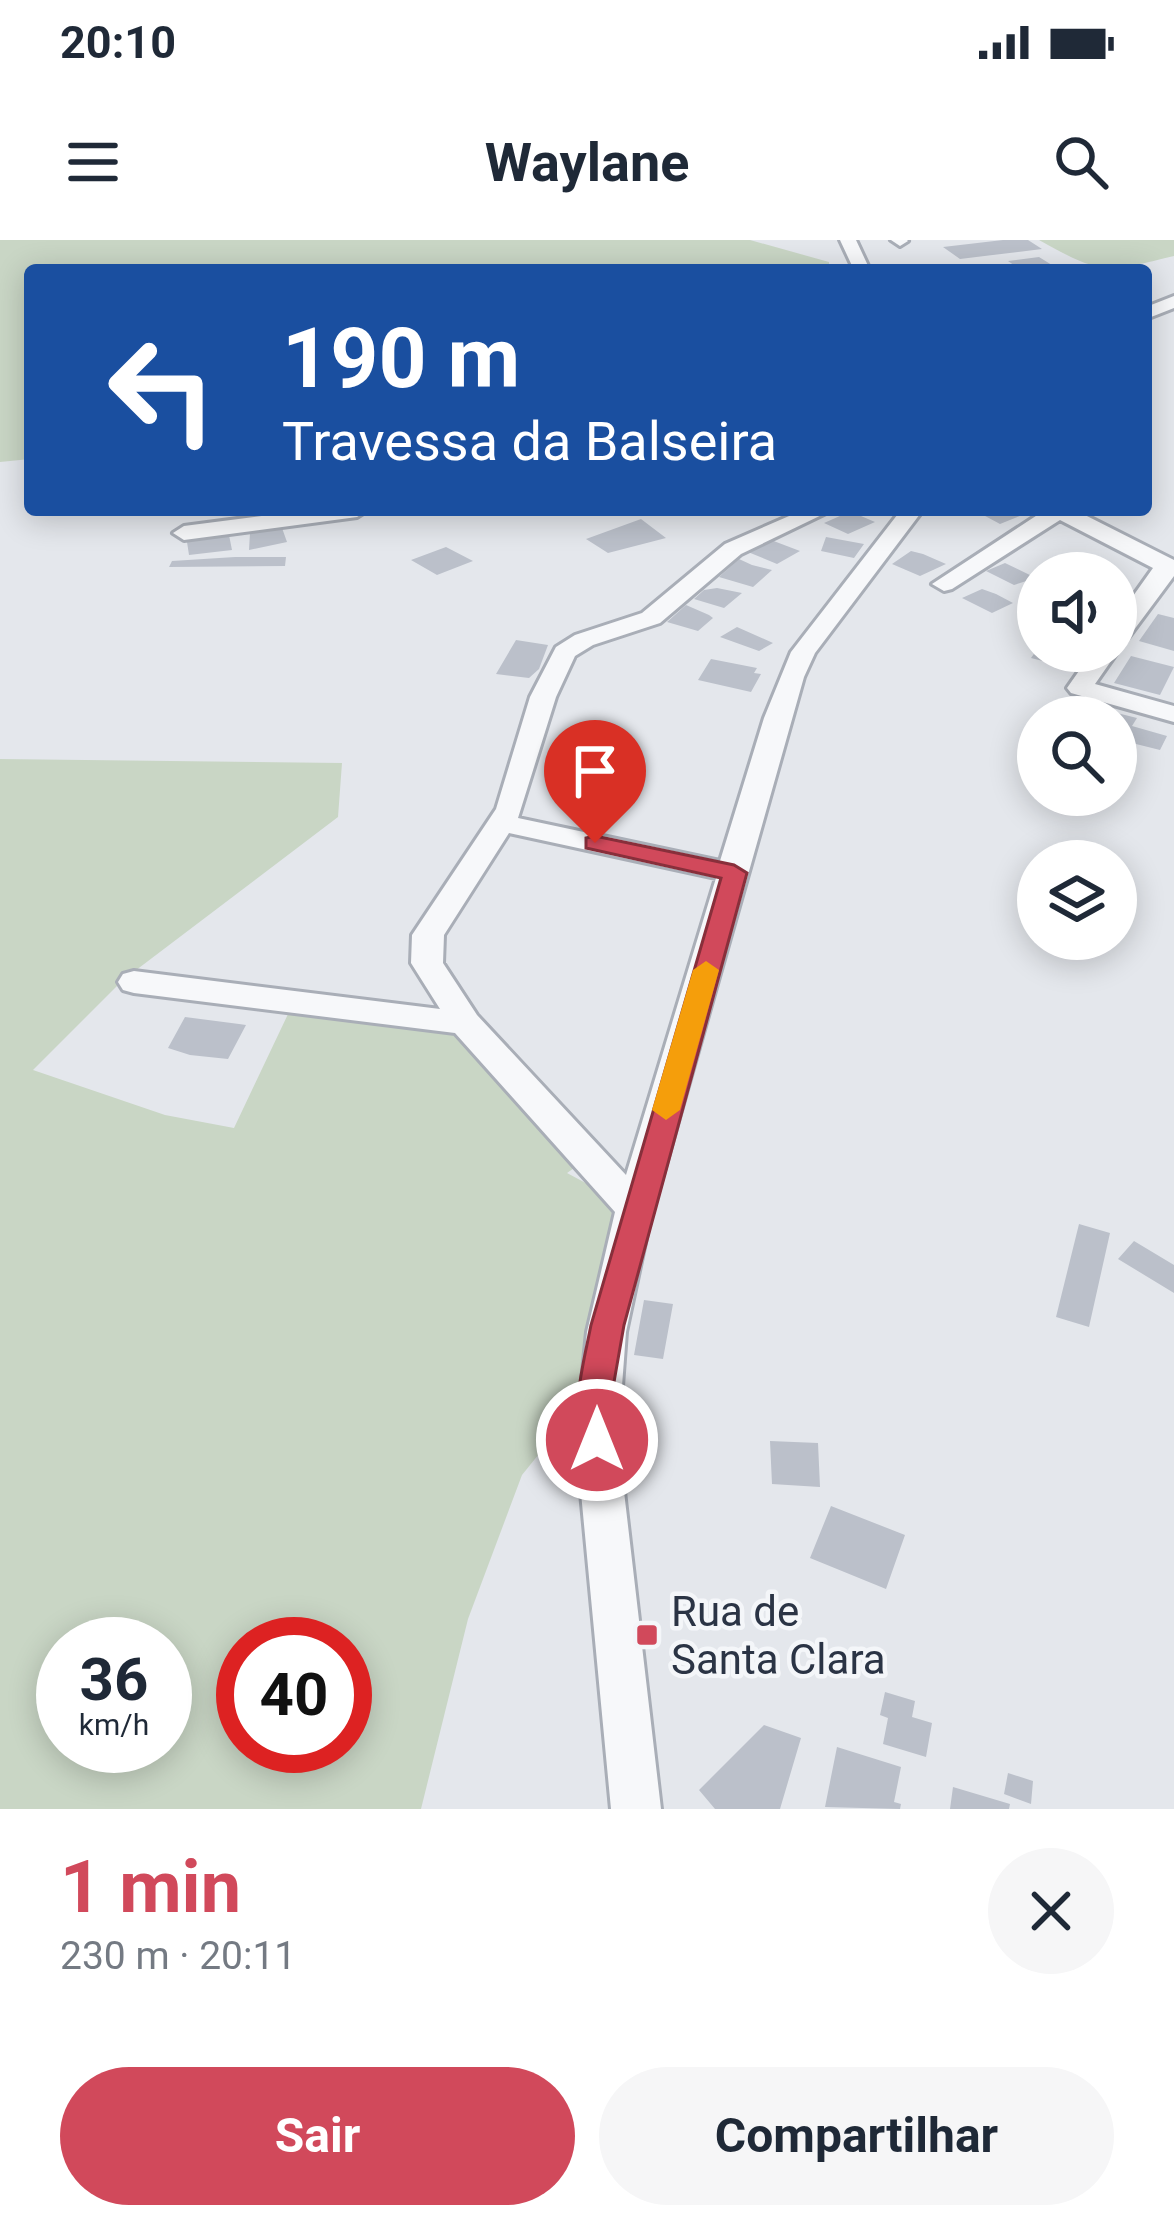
<!DOCTYPE html>
<html lang="pt">
<head>
<meta charset="utf-8">
<style>
	:root { --surface:#fff; --page:#f6f6f7; --text:#1f2937; --muted:#747a83; --accent:#d1495b }
	body { margin:0; font-family:Roboto,sans-serif; background:var(--page); color:var(--text); height:100vh; display:flex; flex-direction:column; font-size:45px; white-space:nowrap }
	* { box-sizing:border-box; margin:0 }
	p { font-size:39px; color:var(--muted) }
	.icon { flex:none; width:66px; height:66px; fill:none; stroke:currentColor; stroke-width:2; stroke-linecap:round; stroke-linejoin:round }
	.map { position:relative; height:1569px; overflow:hidden }
	.details { display:flex; flex-direction:column; background:var(--surface); flex:1 }
	.details>* { flex:none }
	.hud { position:absolute; left:24px; top:24px; width:1128px; height:252px; border-radius:12px; box-shadow:0 6px 30px #0003; background:#1a4fa0; color:#fff; overflow:hidden }
	.fabs { position:absolute; left:1017px; top:312px; display:grid; gap:24px }
	.fabs a { display:grid; place-items:center; width:120px; height:120px; border-radius:50%; background:var(--surface); box-shadow:0 6px 30px #0003; font-size:60px }
	.speed { position:absolute; left:36px; top:1377px; display:flex; gap:24px; font-size:60px; font-weight:700; text-align:center }
	.speed>* { display:grid; place-content:center; width:156px; height:156px; border-radius:50%; background:var(--surface); box-shadow:0 6px 30px #0003; line-height:1 }
	.speed small { font-size:30px; font-weight:400 }
	.speed .limit { border:18px solid #d22; background:#fff; color:#111 }
	.pin { position:absolute; display:grid; place-items:center; width:102px; height:102px; color:#fff; margin:-123px -51px; border-radius:50% 50% 50% 0; rotate:-45deg; box-shadow:0 0 12px #0007 }
	.pin .icon { rotate:45deg }
	.me { position:absolute; width:132px; margin:-66px; rotate:0deg; stroke-linejoin:round; filter:drop-shadow(0 0 9px #0008) }
	.turn { display:flex; align-items:center; gap:42px; height:252px; padding:0 60px; font-size:54px }
	.turn .icon { width:156px; height:156px; stroke-width:2.5 }
	.turn b { display:block; font-size:84px; line-height:102px }
	.round { display:grid; place-items:center; flex:none; width:126px; height:126px; border-radius:63px; background:var(--page) }
	.overview { display:flex; align-items:center; justify-content:space-between; height:204px; padding:0 60px }
	h1 { font-size:72px; font-weight:700; line-height:90px; color:var(--accent) }
	.primary-button { display:flex; gap:24px; margin-top:auto; padding:24px 60px }
	.primary-button a { flex:1; height:138px; border-radius:72px; background:var(--accent); color:#fff; font-size:48px; font-weight:700; line-height:138px; text-align:center }
	.primary-button a+a { background:var(--page); color:var(--text) }
	.status { display:flex; justify-content:space-between; align-items:center; height:84px; padding:0 60px; background:var(--surface); direction:ltr }
	.status svg { height:33px; fill:currentColor }
	header { display:flex; justify-content:space-between; align-items:center; height:156px; padding:0 60px; background:var(--surface); font-size:54px; font-weight:700 }
	.map>svg:first-child { display:block }
</style>
</head>
<body>
<div class="status"><b>20:10</b><svg viewBox="0 0 49 12"><path d="M0 12V9h3v3zM5 12V6h3v6zM10 12V3h3v9zM15 12V0h3v12zM26 1h20v11H26zM47 4h2v5h-2z"/></svg></div>
<header><svg class="icon" aria-label="menu" viewBox="0 0 24 24"><path d="M4 6h16M4 12h16M4 18h16"/></svg>Waylane<svg class="icon" aria-label="search" viewBox="0 0 24 24"><circle cx="10" cy="10" r="6"/><path d="M15 15l6 6"/></svg></header>
<div class="map">
<svg width="1174" height="1569" viewBox="0 0 1174 1569">
	<rect width="100%" height="100%" fill="#e4e7ec"/>
	<path fill="#c9d6c5" fill-rule="evenodd" d="M 0,0 L 750,0 L 829,22 L 829,30 L 30,30 L 30,219 L 0,222 Z
		M 1039,0 L 1174,0 L 1174,16 C 1104,33 1102,35 1039,0 Z
		M 0,519 L 342,523 L 338,577 L 123,740 L 33,830 L 165,875 L 234,888 L 289,772 L 468,794 L 584,921 L 567,933 L 636,970 L 597,1142 L 522,1235 L 468,1379 L 421,1569 L 0,1569 ZM 63,1404 L 165,1404 L 165,1506 L 63,1506 ZM 243,1404 L 345,1404 L 345,1506 L 243,1506 Z"/>
	<path fill="#bbc0ca" d="M 1003,0 L 1028,0 L 1042,9 L 960,19 L 943,7 Z
		M 1039,17 L 1060,30 L 1021,30 L 1008,21 Z
		M 974,270 L 1035,270 L 1000,284 Z
		M 849,272 L 861,276 L 875,282 L 848,294 L 824,283 Z
		M 641,279 L 666,298 L 608,313 L 586,299 Z
		M 282,288 L 287,302 L 249,310 L 250,293 Z
		M 229,295 L 232,310 L 189,315 L 187,302 Z
		M 826,297 L 864,304 L 854,318 L 821,311 Z
		M 771,300 L 800,311 L 777,324 L 748,312 Z
		M 446,307 L 473,321 L 437,335 L 411,320 Z
		M 911,311 L 923,314 L 946,324 L 920,336 L 892,324 Z
		M 235,317 L 286,317 L 285,326 L 169,327 L 172,321 Z
		M 739,319 L 752,325 L 772,330 L 753,347 L 719,337 Z
		M 1005,323 L 1036,338 L 1014,345 L 986,331 Z
		M 717,348 L 742,353 L 724,368 L 694,359 L 704,350 Z
		M 982,349 L 996,354 L 1013,363 L 992,373 L 962,358 Z
		M 686,365 L 709,375 L 713,378 L 698,391 L 667,382 Z
		M 1158,374 L 1174,378 L 1174,411 L 1139,401 Z
		M 737,387 L 773,403 L 759,411 L 720,397 Z
		M 1038,399 L 1038,411 L 1078,411 L 1066,427 L 1031,418 L 1036,411 L 1030,409 Z
		M 516,400 L 548,405 L 539,429 L 529,438 L 496,434 Z
		M 1131,416 L 1174,427 L 1160,455 L 1114,443 Z
		M 711,419 L 757,428 L 754,433 L 761,434 L 751,452 L 698,440 Z
		M 1101,469 L 1137,478 L 1132,486 L 1167,496 L 1160,510 L 1116,499 L 1116,477 L 1097,477 Z
		M 185,777 L 239,784 L 246,785 L 228,819 L 190,815 L 168,808 Z
		M 1079,984 L 1110,993 L 1089,1087 L 1056,1077 Z
		M 1134,1001 L 1174,1025 L 1174,1053 L 1118,1019 Z
		M 644,1060 L 673,1064 L 663,1119 L 634,1115 Z
		M 770,1201 L 818,1203 L 820,1247 L 772,1244 Z
		M 831,1266 L 905,1295 L 886,1349 L 810,1318 Z
		M 885,1452 L 915,1461 L 912,1477 L 932,1483 L 926,1517 L 883,1504 L 888,1478 L 880,1475 Z
		M 764,1485 L 801,1498 L 780,1569 L 715,1569 L 699,1550 Z
		M 837,1507 L 901,1527 L 894,1562 L 901,1564 L 900,1569 L 825,1567 Z
		M 1008,1533 L 1033,1541 L 1031,1564 L 1004,1554 Z
		M 953,1547 L 1010,1564 L 1009,1569 L 950,1569 Z"/>
	<g fill="none" stroke-linecap="round" stroke-linejoin="round">
		<g stroke="#a9aeb7" stroke-width="6">
			<path id="minor" d="M 840,0 L 856,0 L 870,30 L 854,30 Z
				M 891,0 L 907,0 L 908,1 L 900,6 Z
				M 1174,56 L 1174,68 L 1146,79 L 1146,67 Z
				M 307,270 L 368,270 L 357,277 L 184,300 L 173,293 L 184,286 Z
				M 803,270 L 832,270 L 741,314 L 660,383 L 593,405 L 575,416 L 556,457 L 518,578 L 720,621 L 764,478 L 791,412 L 901,270 L 923,270 L 815,413 L 804,437 L 649,984 L 626,1092 L 618,1200 L 661,1569 L 611,1569 L 576,1200 L 587,1092 L 615,972 L 455,793 L 134,753 L 123,750 L 118,742 L 123,734 L 134,731 L 440,769 L 411,723 L 412,695 L 496,569 L 530,457 L 556,407 L 575,395 L 642,373 L 725,304 ZM 509,593 L 716,638 L 626,935 L 477,775 L 443,723 L 444,695 Z
				M 1045,270 L 1075,270 L 1174,320 L 1174,336 L 1125,402 L 1116,404 L 1116,380 L 1153,328 L 1060,280 L 952,349 L 944,351 L 932,344 Z
				M 1116,407 L 1118,411 L 1095,444 L 1174,466 L 1174,482 L 1071,453 L 1067,448 L 1093,411 Z"/>
		</g>
		<use href="#minor" fill="#f7f8fa" fill-rule="evenodd"/>
	</g>
	<path fill="#d1495b" stroke="#882f3b" stroke-width="3" d="M 595,596 L 734,625 L 747,633 L 624,1085 L 614,1142 L 615,1200 L 610,1211 L 597,1215 L 585,1211 C 568,1175 584,1122 591,1085 L 721,638 L 586,608 L 586,598 Z"/>
	<path fill="#f59e0b" d="M 706,721 L 719,730 L 680,870 L 666,880 L 652,870 L 693,730 Z"/>
	<rect fill="#d1495b" stroke="#f4f6f9" stroke-width="4.5" x="635" y="1383" width="24" height="24" rx="6"/>
	<g text-anchor="middle" dominant-baseline="central" stroke-width="9" stroke-linejoin="round" paint-order="stroke">
		<g font-size="42" fill="#2b3445" stroke="#f4f6f9" text-anchor="start">
			<text x="671" y="1371">Rua de<tspan x="671" dy="48">Santa Clara</tspan></text>
		</g>
	</g>
</svg>
<div class="fabs">
<a><svg class="icon" aria-label="sound" viewBox="0 0 24 24"><path d="M4 9h4l5-4v14l-5-4H4zM17 9q2 3 0 6"/></svg></a>
<a><svg class="icon" aria-label="search" viewBox="0 0 24 24"><circle cx="10" cy="10" r="6"/><path d="M15 15l6 6"/></svg></a>
<a><svg class="icon" aria-label="layers" viewBox="0 0 24 24"><path d="M12 4l9 5-9 5-9-5zM3 14l9 5 9-5"/></svg></a>
</div>
<div class="speed"><div>36<small>km/h</small></div><div class="limit">40</div></div>
<div class="pin" style="left:595px;top:603px;background:#d93025"><svg class="icon" aria-label="arrive" viewBox="0 0 24 24"><path d="M6 21V4h12l-3 4 3 4H6"/></svg></div>
<svg class="me" style="left:597px;top:1200px" viewBox="-20 -20 40 40"><circle r="17" fill="#d1495b" stroke="#fff" stroke-width="3"/><path d="M0-11L8 9 0 5-8 9z" fill="#fff"/></svg>
<div class="hud">
<div class="turn"><svg class="icon" aria-label="left" viewBox="0 0 24 24"><path d="M17 20v-9H6M10 6l-5 5 5 5"/></svg><div><b>190 m</b>Travessa da Balseira</div></div>
</div>
</div>
<section class="details">
<div class="overview"><div><h1>1 min</h1><p>230 m · 20:11</p></div><a class="round"><svg class="icon" aria-label="close" viewBox="0 0 24 24"><path d="M6 6l12 12M18 6L6 18"/></svg></a></div>
<div class="primary-button"><a>Sair</a><a>Compartilhar</a></div>
</section>
</body>
</html>
